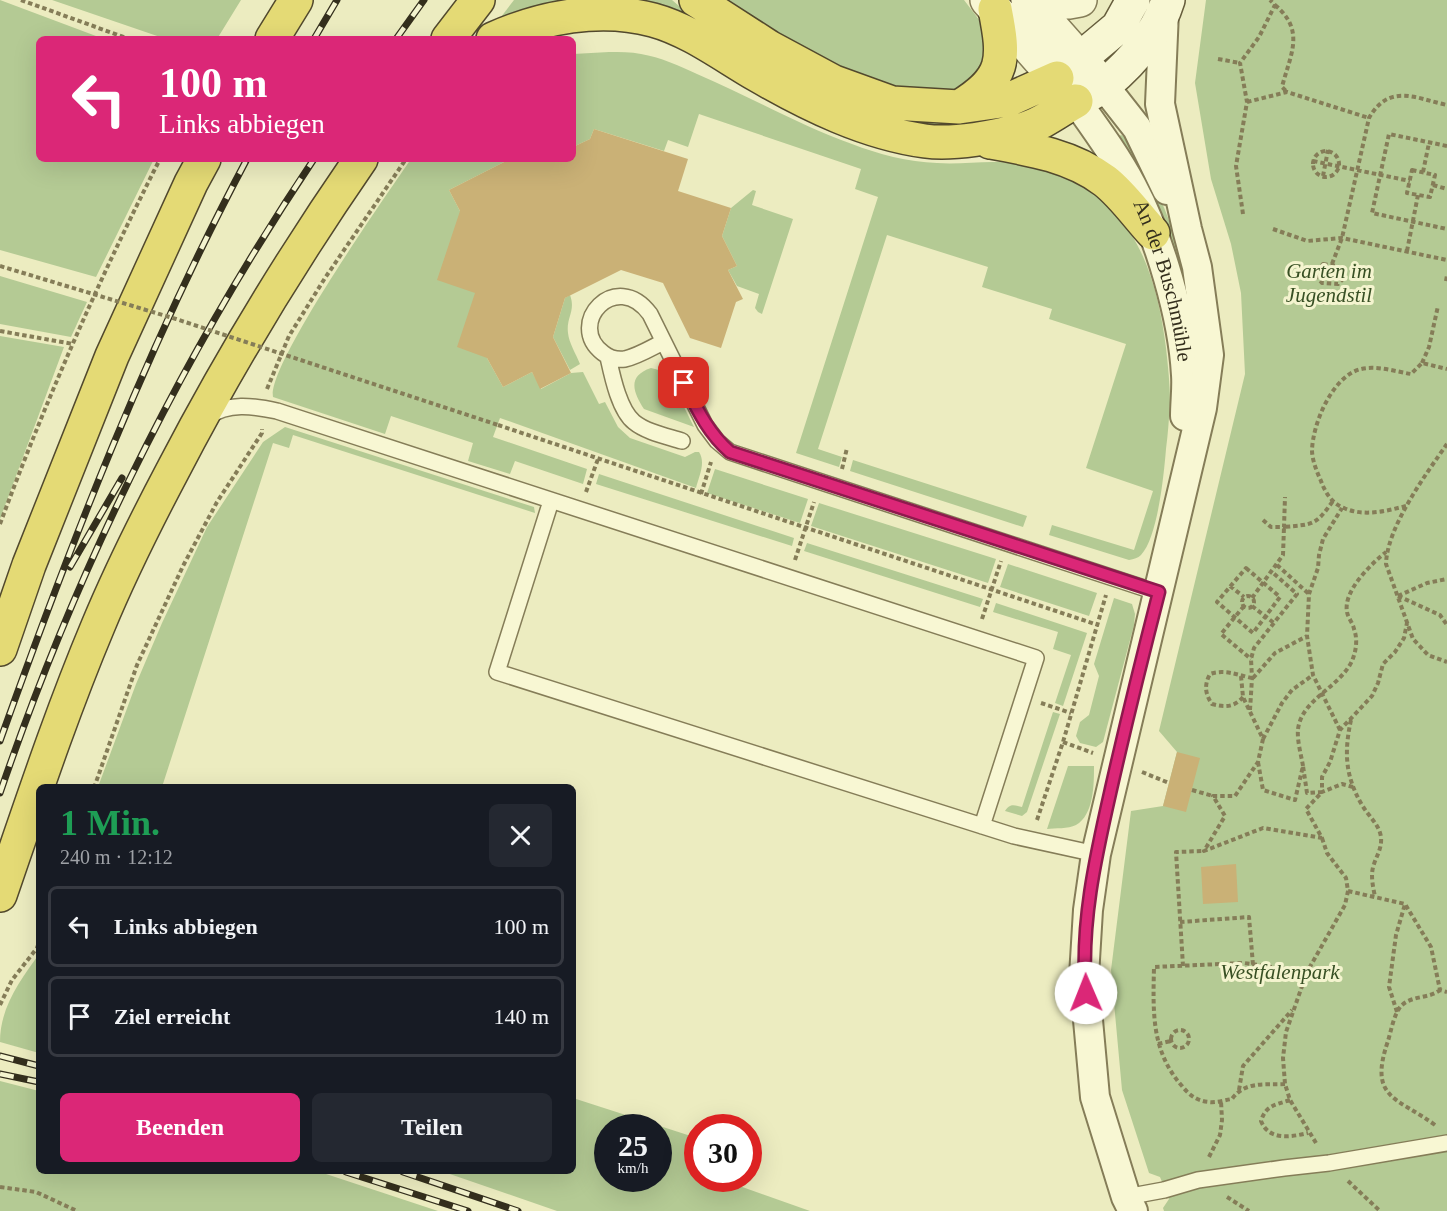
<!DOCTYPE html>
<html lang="de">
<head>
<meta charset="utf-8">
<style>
	:root { --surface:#171b24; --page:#242831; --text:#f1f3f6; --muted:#9ea1a6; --line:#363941; --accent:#db2777 }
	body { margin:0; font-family:"Times New Roman",serif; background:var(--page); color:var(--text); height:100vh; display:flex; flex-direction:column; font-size:22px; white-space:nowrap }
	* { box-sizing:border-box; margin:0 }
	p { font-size:20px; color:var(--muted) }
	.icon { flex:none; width:33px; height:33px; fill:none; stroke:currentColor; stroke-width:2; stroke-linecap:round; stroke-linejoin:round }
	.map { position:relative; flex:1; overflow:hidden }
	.sheet { position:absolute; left:36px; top:784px; width:540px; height:390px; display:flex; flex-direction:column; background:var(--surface); border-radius:9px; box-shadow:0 6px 24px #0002 }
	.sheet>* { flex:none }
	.guide { position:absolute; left:36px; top:36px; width:540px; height:126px; border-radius:9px; box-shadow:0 6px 24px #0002; background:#db2777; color:#fff; overflow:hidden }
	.speed { position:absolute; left:594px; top:1114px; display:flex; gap:12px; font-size:30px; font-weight:700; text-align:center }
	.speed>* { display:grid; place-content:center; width:78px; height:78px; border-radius:50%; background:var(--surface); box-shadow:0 6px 24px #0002; line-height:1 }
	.speed small { font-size:15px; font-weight:400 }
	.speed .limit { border:9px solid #d22; background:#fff; color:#111 }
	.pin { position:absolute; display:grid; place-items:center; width:51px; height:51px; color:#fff; margin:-26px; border-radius:12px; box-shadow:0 3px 9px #0006 }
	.me { position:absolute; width:66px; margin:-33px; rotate:359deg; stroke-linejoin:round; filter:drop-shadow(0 0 4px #0008) }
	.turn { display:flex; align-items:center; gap:21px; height:126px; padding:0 24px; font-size:27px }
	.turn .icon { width:78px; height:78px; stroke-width:2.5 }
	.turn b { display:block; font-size:42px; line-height:51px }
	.round { display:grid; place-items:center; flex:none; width:63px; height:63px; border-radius:9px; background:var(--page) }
	.summary { display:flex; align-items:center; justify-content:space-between; height:102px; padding:0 24px }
	h1 { font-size:36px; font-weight:600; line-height:45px; color:#1e9e55 }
	.button { display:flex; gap:12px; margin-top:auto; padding:12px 24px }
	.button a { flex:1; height:69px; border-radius:9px; background:var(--accent); color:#fff; font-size:24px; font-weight:600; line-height:69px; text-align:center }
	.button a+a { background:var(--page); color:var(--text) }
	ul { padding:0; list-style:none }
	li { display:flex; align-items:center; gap:18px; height:81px; margin:0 12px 9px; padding:0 12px; border:3px solid var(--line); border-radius:9px }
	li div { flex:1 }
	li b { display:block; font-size:22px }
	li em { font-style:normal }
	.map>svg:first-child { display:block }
</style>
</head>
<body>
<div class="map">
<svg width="1447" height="1211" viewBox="0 0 1447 1211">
	<rect width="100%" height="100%" fill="#ececc0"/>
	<path fill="#b4ca94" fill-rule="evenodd" d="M 0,0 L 104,39 L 39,39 L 39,159 L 154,159 L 96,277 L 0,250 Z
		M 52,0 L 241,0 L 217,39 L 166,39 Z
		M 514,0 L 672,0 C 701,26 738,45 773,62 C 834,93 886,124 958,118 C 978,117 997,112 1016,107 L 1019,108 L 1022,113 L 1017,116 C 1001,120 984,124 968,126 C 894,132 825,97 762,62 C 730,45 699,25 664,15 C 627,4 585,2 547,10 C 532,13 518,18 503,21 L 501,20 L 501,17 Z
		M 712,0 L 964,0 L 980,21 L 990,42 L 980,79 L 950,97 L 872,84 Z
		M 1206,0 L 1447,0 L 1447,1211 L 1164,1211 L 1163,1208 L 1169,1199 L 1160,1177 L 1149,1173 L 1122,1090 L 1111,970 L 1131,811 L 1163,806 L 1177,752 L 1159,731 L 1245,374 L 1241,293 L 1231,244 L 1211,179 L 1195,83 Z
		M 609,52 C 620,52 631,52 641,54 C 660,57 680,66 697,74 C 749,96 799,125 852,144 C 878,154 908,162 937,163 C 964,165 991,159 1019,164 C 1038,168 1058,172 1076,182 C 1138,214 1158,283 1166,348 C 1168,366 1170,385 1170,403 C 1169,418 1168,434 1166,449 C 1164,473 1158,537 1141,555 C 1138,558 1134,559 1129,560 L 1049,535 L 1052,525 L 1134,550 L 1153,491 L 1086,468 L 1126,344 L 1049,319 L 1052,309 L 982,287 L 988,267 L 887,235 L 818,449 L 842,457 L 839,467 L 796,453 L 878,197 L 855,189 L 861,169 L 699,114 L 688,147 L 668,140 L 664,151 L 594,129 L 590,139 L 573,147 L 573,54 Z
		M 1121,135 L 1125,137 C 1150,174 1170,213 1180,257 C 1182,265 1185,276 1184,284 L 1118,137 Z
		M 411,159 L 510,159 L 449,190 L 460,211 L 487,358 L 503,387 L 532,372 L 541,389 L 571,373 L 583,372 L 599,404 L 605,402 L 618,427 L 630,438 L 685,457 L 695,452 L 699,452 C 706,463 699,476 696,488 L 500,418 L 493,437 L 587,469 L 583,484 L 515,461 L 510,474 L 468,461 L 473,443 L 391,416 L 385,434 L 273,397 C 267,365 387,194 411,159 Z
		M 753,190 L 756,191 L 752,205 L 793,219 L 762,314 L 758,312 L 755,308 L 759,294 L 737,286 L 728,270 L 737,266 L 722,236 L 731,208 Z
		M 0,276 L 87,302 L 71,337 L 0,324 Z
		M 570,295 C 576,311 566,317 568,333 C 569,343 576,354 580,364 L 570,370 L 553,337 L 565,298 Z
		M 0,336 L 64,347 L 0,519 Z
		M 651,368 L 663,371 L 670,379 L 694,427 L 644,409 C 633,392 627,376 651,368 Z
		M 285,427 L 534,507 L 535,513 L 293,435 L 289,448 L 273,443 L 162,787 L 98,787 L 136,684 L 162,623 L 207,527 L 263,442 Z
		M 853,460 L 1027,516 L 1023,527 L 850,471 Z
		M 715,469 L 808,499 L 800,523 L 707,493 Z
		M 599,474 L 794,538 L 792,546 L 596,484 Z
		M 819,503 L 996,559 L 988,583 L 811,526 Z
		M 807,543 L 983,599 L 980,607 L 804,551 Z
		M 1008,564 L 1097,593 L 1089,616 L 1000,587 Z
		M 1114,598 L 1132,604 L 1135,614 L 1134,625 L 1103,742 L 1096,747 L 1080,743 L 1076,736 L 1080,722 L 1089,715 L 1099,676 L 1094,664 Z
		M 996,603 L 1087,633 L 1063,706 L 1055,703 L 1071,655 L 1053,649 L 1058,632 L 993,612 Z
		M 1053,712 L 1060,714 L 1027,812 L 1022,816 L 1005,811 C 1010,803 1014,805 1022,807 Z
		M 1068,766 L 1094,766 C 1094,784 1094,815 1076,825 C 1068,829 1055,828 1047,829 Z
		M 39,954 L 39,1053 L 0,1042 C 0,1007 20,981 39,954 Z
		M 0,1081 L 39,1091 L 39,1172 L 320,1172 L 438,1211 L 0,1211 Z
		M 573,1098 L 697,1138 L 698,1179 L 732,1179 L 731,1183 L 810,1211 L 557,1211 L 444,1172 L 573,1172 ZM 608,1128 L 658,1128 L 658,1179 L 608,1179 Z"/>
	<path fill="#cab176" d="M 594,129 L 688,159 L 678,191 L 731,208 L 722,236 L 737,266 L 728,270 L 743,299 L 736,302 L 721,348 L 690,338 L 663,283 L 621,270 L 565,298 L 553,337 L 571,373 L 540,389 L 532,372 L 503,387 L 487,358 L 457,347 L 475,293 L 437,280 L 460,211 L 449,190 L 510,159 L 573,159 L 573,147 L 590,139 Z
		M 1177,752 L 1200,758 L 1186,812 L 1163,806 Z
		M 1236,864 L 1238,902 L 1203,904 L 1201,867 Z"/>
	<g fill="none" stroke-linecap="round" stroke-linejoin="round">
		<g stroke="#857d58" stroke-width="18">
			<path id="service" d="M 663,342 C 651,348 638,356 625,359 C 617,360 609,358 603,353 C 565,324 616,268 650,314 L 705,425 L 717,441 L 730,452 L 1159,593
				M 608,357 C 612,375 619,410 634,422 C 646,432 666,436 682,441
				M 208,417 C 227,402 254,406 277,411 L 1036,658 L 982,826
				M 551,501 L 497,672 L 1014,836 L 1096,854
				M 1126,1197 L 1164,1190 L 1198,1180 L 1284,1168 L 1329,1163 L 1447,1143"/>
		</g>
		<g stroke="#857d58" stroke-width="32">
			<g id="minor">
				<path d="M 1104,86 L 1137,128 L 1167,190"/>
				<path id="s1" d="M 1076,101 C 1096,129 1116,156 1132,186 C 1159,236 1183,318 1186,375 C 1187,388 1185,402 1185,416"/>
				<path d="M 1133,1211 L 1126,1197 L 1095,1097 L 1084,976 L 1088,910 L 1096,854 L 1202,408 L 1209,355 L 1197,267 L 1187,229 L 1160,104 L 1164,12"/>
			</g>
		</g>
		<g stroke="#857d58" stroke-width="36">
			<path id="tertiary" d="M 987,0 L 1075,100
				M 1028,0 L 1104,86
				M 1047,0 L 1069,2 L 1080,0"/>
		</g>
		<g stroke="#665d3c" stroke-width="36">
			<path id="secondary" d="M 1057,78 L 1118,27 L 1133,0
				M 1076,101 C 1086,96 1096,92 1105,85 C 1131,63 1158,33 1168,0"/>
		</g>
		<g stroke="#52492d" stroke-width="36">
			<path id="trunk" d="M 696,0 L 769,47 L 834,82 L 892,103 L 959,107 L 1008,100 L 1057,78
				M 272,39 L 296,0
				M 448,39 L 478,0
				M 493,39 C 542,17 600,6 653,20 C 690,30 724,56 757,75 C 809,105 866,133 925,141 C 953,145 997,137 1024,129 C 1042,124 1060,110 1076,101
				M 959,107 C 1006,78 1005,60 995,9
				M 990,142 C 1030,149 1072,156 1105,181 C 1123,195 1138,217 1153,233
				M 0,649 L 29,565 L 112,356 L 191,183 L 204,159
				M 0,895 C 31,805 61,714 98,626 C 120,573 146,521 173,470 C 229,362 292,259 361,159"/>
		</g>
		<path stroke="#857d58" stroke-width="4" stroke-dasharray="4.5 3" stroke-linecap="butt" d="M 21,0 L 129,39
			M 1275,5 C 1306,31 1290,55 1282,87 L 1287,92
			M 1218,59 L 1240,63
			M 1247,102 L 1287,92 L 1369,118
			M 1447,146 L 1389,134 L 1372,213 L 1447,229
			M1313 164a13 13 0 1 1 26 0a13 13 0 1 1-26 0Z
			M 1313,161 L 1410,181
			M 1412,170 L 1435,175 L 1430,197 L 1407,193 Z
			M 1423,172 L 1429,143
			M 1323,176 L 1328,150
			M 1433,185 L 1447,189
			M 1243,214 L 1236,166 L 1247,102 L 1240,63 L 1259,37 L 1275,5 L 1270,0
			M 1273,229 L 1307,241 L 1342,238 L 1447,260
			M 1407,251 L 1418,195
			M 1323,264 L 1337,266 L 1344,271 L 1344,278 L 1338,284 L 1322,283 L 1317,277 L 1318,270 Z
			M 1332,264 L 1342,238 L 1369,118 C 1389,83 1415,98 1447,105
			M 1446,281 L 1447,275
			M 0,331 L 73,344
			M 1422,363 L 1429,347 L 1438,306
			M 267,389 L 289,336 L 325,278 L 406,159
			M 498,425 L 1098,625
			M 1447,444 C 1426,474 1387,527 1386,564 L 1413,639 L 1428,655 L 1447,662
			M 842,469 L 847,448
			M 586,492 L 598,459
			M 701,494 L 711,462
			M 1406,506 C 1386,511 1364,517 1344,508 C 1332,504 1325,492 1321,481 C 1317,472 1312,460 1312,450 C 1313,425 1329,385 1353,372 C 1370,363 1393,371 1411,374 L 1422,363 L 1447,369
			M 1263,520 L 1271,527 L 1284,527 L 1285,497
			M 0,524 C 46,400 100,277 160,159
			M 795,560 L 814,502
			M 1277,565 L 1309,594
			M 1246,568 L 1280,597 L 1253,633 L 1217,602 Z
			M 1230,586 L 1244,597
			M1242 602a6 6 0 1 1 12 0a6 6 0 1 1-12 0Z
			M 1398,596 L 1440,615 L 1447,625
			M 1398,596 L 1427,583 L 1447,579
			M 1252,598 L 1283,555 L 1284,527 C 1314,524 1315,526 1333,501
			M 1244,606 L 1221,634 L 1251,659
			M 1252,606 L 1274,623
			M 982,619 L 1001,561
			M 1241,676 L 1243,697 L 1263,739 L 1258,762 L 1235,796 L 1213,796 L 1225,816 L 1204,851 L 1263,828 L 1322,838 L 1306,809 L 1322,792 L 1307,793 L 1303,766 L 1295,800 L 1263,790 L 1258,762
			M 1253,678 L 1275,653 L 1307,636
			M 1243,697 C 1234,708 1224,707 1212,704 C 1205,694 1204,685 1210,674 C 1225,669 1237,675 1252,678
			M 1041,703 L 1071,713
			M 1250,710 L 1252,678 L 1251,659 L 1254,648 L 1297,594 L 1272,572
			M 1351,720 C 1344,752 1345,776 1362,805 C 1369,817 1379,824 1381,837 C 1382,848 1377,855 1374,864 C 1370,875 1373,886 1375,897
			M 1340,730 L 1313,675 L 1307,636 L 1309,594 L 1318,568 L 1319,555 L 1323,539 L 1342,508
			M 1263,739 L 1282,703 L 1292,690 L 1313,675
			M 1063,742 L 1093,753
			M 1303,766 C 1301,754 1297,741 1298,729 C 1302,699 1339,688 1352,661 C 1356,651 1358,640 1354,629 C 1353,623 1348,618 1347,612 C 1343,591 1371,564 1386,552
			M 1142,772 L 1169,783
			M 1353,787 L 1342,784 L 1322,792 L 1322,777 L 1330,762 L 1340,730 L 1372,696 L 1378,683 L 1383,664 L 1395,652 L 1404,638 L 1407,623
			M 94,788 L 137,665 L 183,566 L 217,502 L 262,433 L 262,429
			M 1192,790 L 1213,796
			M 1037,820 L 1063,742 L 1106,595
			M 1348,891 L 1405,904 L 1431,947 L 1440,990 L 1447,992
			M 1180,922 L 1249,917 L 1253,965
			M 1183,966 L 1176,852 L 1204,851
			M 0,1005 L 12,980 L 37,948 L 39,942
			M 1397,1012 L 1389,987 L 1396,935 L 1405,904
			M1171 1039a9 9 0 1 1 18 0a9 9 0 1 1-18 0Z
			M 1158,1044 L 1171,1041
			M 1285,1084 C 1264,1085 1245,1081 1232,1099 C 1225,1100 1216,1103 1209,1102 C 1197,1101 1189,1095 1182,1086 C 1151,1051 1153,1012 1154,967 L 1244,963 L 1307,972
			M 1239,1090 L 1243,1066 L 1292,1010
			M 1290,1100 C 1275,1105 1266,1105 1261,1121 C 1269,1141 1291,1137 1308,1133
			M 1435,1125 C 1397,1097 1368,1099 1388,1041 C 1391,1031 1394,1014 1401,1006 C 1412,995 1429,999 1440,990
			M 1316,1143 L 1290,1100 L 1285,1084 L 1283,1058 L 1286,1032 L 1307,972 L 1345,905 L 1348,891 L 1346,878 L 1327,853 L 1322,838
			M 1209,1157 L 1220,1135 L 1222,1120 L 1221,1101
			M 1348,1181 L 1380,1211
			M 0,1187 L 36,1192 L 77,1211
			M 1227,1197 L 1249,1211"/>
		<use href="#service" stroke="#f8f7d3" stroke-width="15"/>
		<use href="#minor" stroke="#f8f7d3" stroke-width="28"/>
		<use href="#tertiary" stroke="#f8f7d3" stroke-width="33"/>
		<use href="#secondary" stroke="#f8f7d3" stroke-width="33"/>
		<use href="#trunk" stroke="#e4da75" stroke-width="33"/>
		<g stroke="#342f1d" stroke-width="7">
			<path id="rail" d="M 314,39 L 337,0
				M 396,39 L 424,0
				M 70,567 L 122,478
				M 0,741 C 71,542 148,345 247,159
				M 0,793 C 77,568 182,356 314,159
				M 0,1056 L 39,1066
				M 0,1074 L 39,1082
				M 346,1172 L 468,1211
				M 403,1172 L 518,1211"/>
		</g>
		<use href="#rail" stroke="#f4f4cf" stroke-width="4.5" stroke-dasharray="14" stroke-linecap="butt"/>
		<path stroke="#857d58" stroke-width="4" stroke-dasharray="4.5 3" stroke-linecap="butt" d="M 0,266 L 176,319 L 498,425"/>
	</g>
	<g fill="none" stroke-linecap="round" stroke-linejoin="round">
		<g stroke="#8e194d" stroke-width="15">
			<path id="route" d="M 684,383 C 697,409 708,433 730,452 L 1159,592 C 1142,658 1126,723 1111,789 C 1096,855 1080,924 1086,993"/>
		</g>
		<use href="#route" stroke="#db2777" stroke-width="10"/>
	</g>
	<g text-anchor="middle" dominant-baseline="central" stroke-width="6" stroke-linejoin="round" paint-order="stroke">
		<g font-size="21" font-style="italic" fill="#385024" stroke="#f4f4cf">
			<text x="1329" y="271">Garten im<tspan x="1329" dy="24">Jugendstil</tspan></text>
			<text x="1280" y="972">Westfalenpark</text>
		</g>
		<g font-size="21" fill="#342f1d" stroke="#f4f4cf">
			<text stroke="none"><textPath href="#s1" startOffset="202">An der Buschmühle</textPath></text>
		</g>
	</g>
</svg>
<div class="speed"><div>25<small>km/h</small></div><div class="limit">30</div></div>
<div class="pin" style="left:684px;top:383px;background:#d93025"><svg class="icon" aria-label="arrive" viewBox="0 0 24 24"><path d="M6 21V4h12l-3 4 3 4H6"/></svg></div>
<svg class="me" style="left:1086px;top:993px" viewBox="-20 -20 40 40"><circle r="19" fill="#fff"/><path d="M0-13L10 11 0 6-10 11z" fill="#db2777"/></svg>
<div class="guide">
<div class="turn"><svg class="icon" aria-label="left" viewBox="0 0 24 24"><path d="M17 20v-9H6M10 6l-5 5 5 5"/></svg><div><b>100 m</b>Links abbiegen</div></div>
</div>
<section class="sheet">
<div class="summary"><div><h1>1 Min.</h1><p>240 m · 12:12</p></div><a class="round"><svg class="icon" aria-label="close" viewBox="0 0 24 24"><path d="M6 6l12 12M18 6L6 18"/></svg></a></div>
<ul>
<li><svg class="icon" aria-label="left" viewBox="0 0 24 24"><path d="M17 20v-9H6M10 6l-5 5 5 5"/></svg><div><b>Links abbiegen</b></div><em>100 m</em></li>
<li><svg class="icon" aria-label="arrive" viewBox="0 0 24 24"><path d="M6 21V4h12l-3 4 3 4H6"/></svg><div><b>Ziel erreicht</b></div><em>140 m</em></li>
</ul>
<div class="button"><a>Beenden</a><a>Teilen</a></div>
</section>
</div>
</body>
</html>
